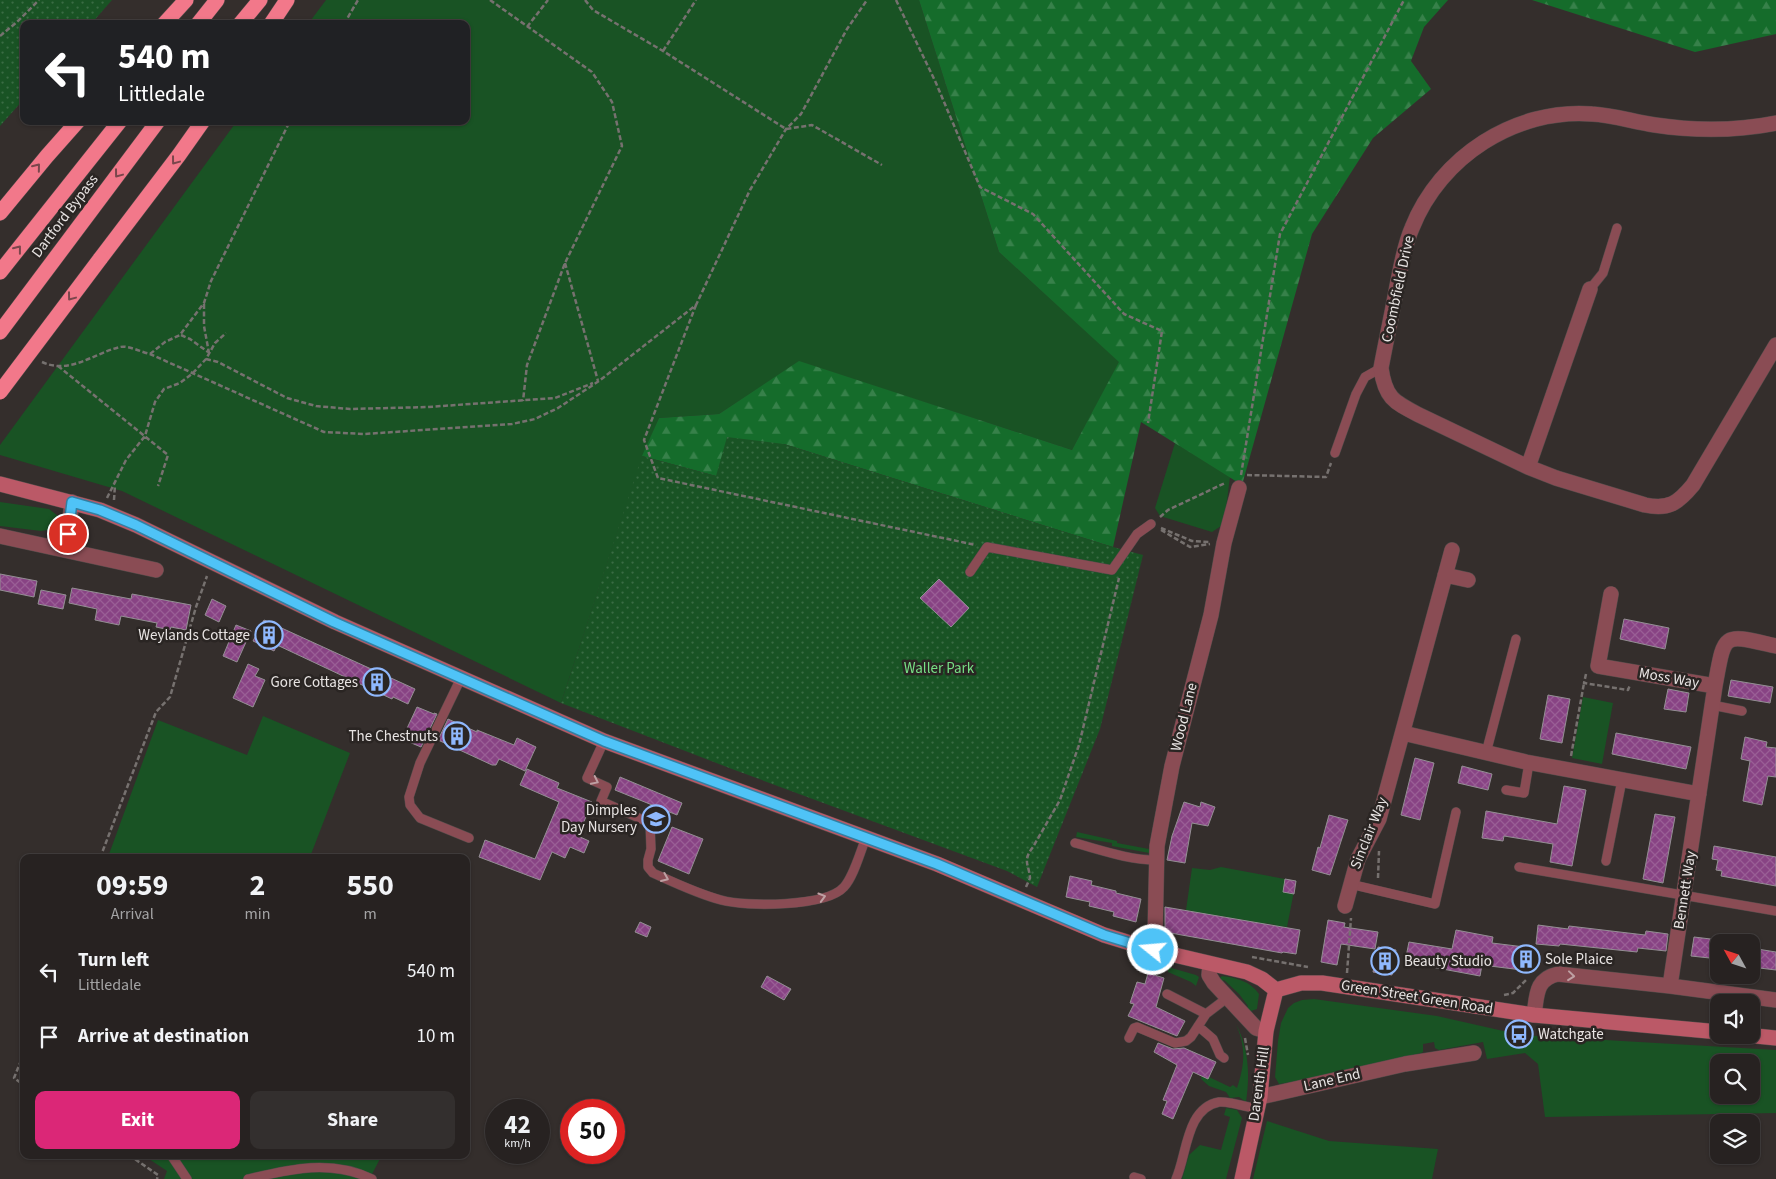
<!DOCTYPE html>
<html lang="en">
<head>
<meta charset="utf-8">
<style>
	:root { --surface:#272221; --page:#332f2e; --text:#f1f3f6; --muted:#a4a4a5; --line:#433f3f; --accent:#db2777 }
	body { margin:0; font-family:"Source Sans 3",sans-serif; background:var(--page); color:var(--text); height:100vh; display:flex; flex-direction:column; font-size:19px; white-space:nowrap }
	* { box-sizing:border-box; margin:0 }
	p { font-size:16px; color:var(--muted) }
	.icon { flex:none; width:28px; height:28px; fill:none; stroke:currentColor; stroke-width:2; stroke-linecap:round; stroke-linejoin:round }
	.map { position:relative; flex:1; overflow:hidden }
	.side { position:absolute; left:20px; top:854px; width:450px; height:305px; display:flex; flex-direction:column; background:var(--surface); border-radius:10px; box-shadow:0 1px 4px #0004,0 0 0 1px var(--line) }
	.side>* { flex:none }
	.guide { position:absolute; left:20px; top:20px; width:450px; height:105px; border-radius:10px; box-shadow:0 1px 4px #0004,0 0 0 1px var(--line); background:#202124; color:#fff; overflow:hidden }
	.needle { width:32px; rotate:310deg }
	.tools { position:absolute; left:1710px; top:934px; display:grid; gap:10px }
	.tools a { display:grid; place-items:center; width:50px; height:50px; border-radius:10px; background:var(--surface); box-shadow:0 1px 4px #0004,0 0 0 1px var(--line); font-size:25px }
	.speed { position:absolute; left:485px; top:1099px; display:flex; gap:10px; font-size:25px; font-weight:700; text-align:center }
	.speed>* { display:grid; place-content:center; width:65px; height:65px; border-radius:50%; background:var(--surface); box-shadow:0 1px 4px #0004,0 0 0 1px var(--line); line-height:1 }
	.speed small { font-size:12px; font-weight:400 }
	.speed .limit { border:8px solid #d22; background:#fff; color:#111 }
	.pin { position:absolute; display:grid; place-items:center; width:42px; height:42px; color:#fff; margin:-21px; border:2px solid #fff; border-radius:50%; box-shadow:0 1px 5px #0007 }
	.me { position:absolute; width:55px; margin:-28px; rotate:287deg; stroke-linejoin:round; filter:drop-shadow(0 0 4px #0008) }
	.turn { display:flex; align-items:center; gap:18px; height:105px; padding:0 15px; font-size:22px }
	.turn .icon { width:65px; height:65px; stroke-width:2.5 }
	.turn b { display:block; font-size:35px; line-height:42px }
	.eta { display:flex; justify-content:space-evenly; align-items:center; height:85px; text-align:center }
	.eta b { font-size:30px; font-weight:700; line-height:35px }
	.action { display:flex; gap:10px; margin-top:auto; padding:10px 15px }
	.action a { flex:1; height:58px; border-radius:10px; background:var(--accent); color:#fff; font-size:20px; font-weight:700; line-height:58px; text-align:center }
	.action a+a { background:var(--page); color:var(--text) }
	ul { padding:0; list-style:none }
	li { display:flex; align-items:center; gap:15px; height:65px; padding:0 15px }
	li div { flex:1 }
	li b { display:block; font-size:19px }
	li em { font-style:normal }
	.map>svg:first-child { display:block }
</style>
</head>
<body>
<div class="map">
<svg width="1776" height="1179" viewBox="0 0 1776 1179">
	<defs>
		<pattern id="forest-firs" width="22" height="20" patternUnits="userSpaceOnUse" patternTransform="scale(1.25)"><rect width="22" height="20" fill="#156c2b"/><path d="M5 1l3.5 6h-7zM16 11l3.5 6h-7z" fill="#37814a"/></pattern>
		<pattern id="park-dots" width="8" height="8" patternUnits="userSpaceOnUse" patternTransform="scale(1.25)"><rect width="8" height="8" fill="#195324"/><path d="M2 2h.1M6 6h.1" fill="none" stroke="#3a6c44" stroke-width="1.8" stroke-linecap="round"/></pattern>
		<pattern id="building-cross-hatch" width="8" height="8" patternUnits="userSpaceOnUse" patternTransform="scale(1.25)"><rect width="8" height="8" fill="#884384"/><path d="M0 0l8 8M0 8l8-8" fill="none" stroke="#995e95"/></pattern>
	</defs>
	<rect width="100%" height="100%" fill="#342e2c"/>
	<path fill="#195324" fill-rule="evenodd" d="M 326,0 L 919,0 L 999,252 L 1120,362 L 1072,450 L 799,362 L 719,414 L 659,418 L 641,461 L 561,703 L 122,491 L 0,455 L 0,445 L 237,121 L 466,121 L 466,24 L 308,24 Z
		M 1175,443 L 1230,477 L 1225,516 L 1221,526 L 1212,532 L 1160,516 L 1155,508 Z
		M 0,502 L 49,509 L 58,516 L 55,529 L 41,531 L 0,526 Z
		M 1583,697 L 1613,703 L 1602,764 L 1572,758 Z
		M 263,716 L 350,753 L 310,857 L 108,857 L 158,720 L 247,755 Z
		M 1077,832 L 1117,841 L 1117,843 L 1149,849 L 1149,853 L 1112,846 L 1112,843 L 1076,837 Z
		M 1221,867 L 1296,881 L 1287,927 L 1280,926 L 1279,932 L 1275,931 L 1276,925 L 1265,923 L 1264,929 L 1260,929 L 1261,923 L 1250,921 L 1248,927 L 1244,926 L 1245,920 L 1231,918 L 1230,924 L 1226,923 L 1227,917 L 1215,915 L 1214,921 L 1211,920 L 1212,915 L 1197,912 L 1192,917 L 1193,911 L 1186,910 L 1192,868 L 1210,870 Z
		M 1168,967 L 1196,975 L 1199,977 L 1196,986 L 1191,982 L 1168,972 Z
		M 1222,976 C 1237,978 1250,981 1259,994 L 1257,1009 L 1251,1011 L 1246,1009 L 1248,1006 L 1239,994 L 1224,980 L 1220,983 L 1219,979 Z
		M 1314,999 L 1437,1016 L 1521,1035 L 1776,1050 L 1776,1113 L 1545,1117 L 1538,1064 L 1525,1053 L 1487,1059 L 1483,1042 L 1439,1050 L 1435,1048 L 1434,1042 L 1423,1044 L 1423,1052 L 1421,1053 L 1309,1079 L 1279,1084 L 1275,1077 L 1278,1041 L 1281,1023 L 1288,1008 L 1294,1003 L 1302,1000 ZM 1719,1062 L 1751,1062 L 1751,1095 L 1719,1095 Z
		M 1236,1024 C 1249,1049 1250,1075 1246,1102 L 1239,1097 L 1230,1098 L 1226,1092 L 1209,1086 L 1201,1079 L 1202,1076 L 1208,1079 L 1209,1077 L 1230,1087 L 1233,1085 L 1237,1088 C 1245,1063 1246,1048 1236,1024 Z
		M 1226,1108 L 1237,1110 L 1242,1118 L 1226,1179 L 1182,1179 L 1189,1155 L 1200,1145 L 1221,1150 L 1230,1117 L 1224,1115 Z
		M 1267,1121 L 1329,1141 L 1438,1149 L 1432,1179 L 1253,1179 Z
		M 143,1155 L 382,1155 L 371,1176 L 378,1179 L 164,1179 L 167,1171 Z"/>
	<path fill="url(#forest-firs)" d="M 919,0 L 1448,0 L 1424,27 L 1411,61 L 1431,89 L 1373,138 L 1312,234 L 1242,485 L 1141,422 L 1113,547 L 784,444 L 716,476 L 642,456 L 659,418 L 719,414 L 799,361 L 1072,450 L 1119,362 L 999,252 Z
		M 1532,0 L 1776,0 L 1776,34 L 1695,52 Z"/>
	<path fill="url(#park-dots)" d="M 0,0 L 112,0 L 91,24 L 24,24 L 24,99 L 0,126 Z
		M 727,437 L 784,444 L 1113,547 L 1143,555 L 1100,729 L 1037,887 L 1007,871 L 732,769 L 561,703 L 642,456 L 716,476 Z"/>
	<path fill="url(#building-cross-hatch)" stroke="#948f94" d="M 0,574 L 37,581 L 34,597 L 0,590 Z
		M 939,579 L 969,608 L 951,627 L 920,598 Z
		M 72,588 L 131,599 L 132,594 L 191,605 L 186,630 L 171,627 L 170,630 L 156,627 L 157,623 L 121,616 L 119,625 L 95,620 L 97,609 L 69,603 Z
		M 41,590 L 66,595 L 63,609 L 38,604 Z
		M 212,599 L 226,606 L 219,622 L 205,615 Z
		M 1624,619 L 1669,628 L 1665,649 L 1620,639 Z
		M 264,620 L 415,689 L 408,704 L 393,697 L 392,699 L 277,645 L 274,651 L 253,641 Z
		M 236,625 L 251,631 L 237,662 L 223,656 Z
		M 248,664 L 259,669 L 255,676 L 265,680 L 253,707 L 233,698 Z
		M 1731,680 L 1773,687 L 1770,703 L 1728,696 Z
		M 1668,689 L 1689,693 L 1686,712 L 1664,709 Z
		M 1548,695 L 1570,699 L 1562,743 L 1540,739 Z
		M 417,707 L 434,714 L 434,713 L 437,714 L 421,747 L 402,739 Z
		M 448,719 L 477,732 L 477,730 L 514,745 L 517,738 L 536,747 L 525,771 L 499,759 L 496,765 L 492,765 L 438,740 Z
		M 1616,733 L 1691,747 L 1686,769 L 1612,754 Z
		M 1745,737 L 1767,742 L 1766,747 L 1776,748 L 1776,777 L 1768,776 L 1762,805 L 1743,801 L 1750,761 L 1741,759 Z
		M 1415,758 L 1434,763 L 1420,820 L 1401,815 Z
		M 1462,766 L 1492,774 L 1488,790 L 1458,783 Z
		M 527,769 L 559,783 L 557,788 L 592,802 L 578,836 L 589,841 L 584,853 L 570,847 L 565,858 L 552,852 L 540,880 L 479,857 L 485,840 L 535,859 L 559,802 L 520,785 Z
		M 620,777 L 682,803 L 677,815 L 615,790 Z
		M 1564,786 L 1586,790 L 1572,866 L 1550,862 L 1553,844 L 1504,836 L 1503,841 L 1482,838 L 1486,811 L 1557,824 Z
		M 1184,802 L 1200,807 L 1201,802 L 1215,807 L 1208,826 L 1192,823 L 1185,863 L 1167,860 L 1172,836 Z
		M 1655,814 L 1675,817 L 1663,883 L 1643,879 Z
		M 1329,815 L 1348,820 L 1330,875 L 1312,870 L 1318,847 L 1320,848 Z
		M 672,827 L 703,839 L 689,874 L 658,861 Z
		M 1714,846 L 1776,857 L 1776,886 L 1721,876 L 1722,871 L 1716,870 L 1718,860 L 1712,859 Z
		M 1070,876 L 1092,881 L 1091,885 L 1116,891 L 1116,893 L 1141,899 L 1136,922 L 1113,916 L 1114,912 L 1089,906 L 1090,902 L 1066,897 Z
		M 1285,879 L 1296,881 L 1294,894 L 1283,892 Z
		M 1165,907 L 1300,930 L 1296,954 L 1283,952 L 1282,953 L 1165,932 Z
		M 1328,920 L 1345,923 L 1344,927 L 1378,932 L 1375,949 L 1341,944 L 1337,965 L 1321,962 Z
		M 640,922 L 651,927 L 647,937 L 635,932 Z
		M 1538,925 L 1568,929 L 1569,926 L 1645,935 L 1646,931 L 1668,934 L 1666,951 L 1638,948 L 1637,952 L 1560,944 L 1559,946 L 1536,944 Z
		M 1456,930 L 1493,937 L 1492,943 L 1533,948 L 1530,971 L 1482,965 L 1480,976 L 1405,962 L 1409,942 L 1452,949 Z
		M 1694,937 L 1719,940 L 1719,959 L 1691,956 Z
		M 1378,947 L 1396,950 L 1392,975 L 1373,972 Z
		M 1751,948 L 1776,952 L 1776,970 L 1751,967 Z
		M 1148,973 L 1164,978 L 1156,1007 L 1185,1021 L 1177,1036 L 1128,1016 L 1134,1004 L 1130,1003 L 1137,982 L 1145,984 Z
		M 767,976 L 791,989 L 784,1000 L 761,987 Z
		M 1158,1043 L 1173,1049 L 1184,1048 L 1216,1062 L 1208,1079 L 1193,1072 L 1173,1119 L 1162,1114 L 1167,1101 L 1163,1100 L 1177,1065 L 1154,1052 Z"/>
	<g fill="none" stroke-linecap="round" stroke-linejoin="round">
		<g stroke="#514b49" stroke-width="10">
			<path id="lane" d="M 1590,289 L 1603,273 L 1617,228
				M 1335,453 L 1356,394 L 1365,377 L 1381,368
				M 970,572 L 987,547 L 1112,570 L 1137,534 L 1151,524
				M 461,678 L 420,763 L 409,797 L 410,805 L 420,818 L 469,838
				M 1712,705 L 1742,711
				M 604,741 L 587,778 L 607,787 L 601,801 L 650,823 L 651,849 L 648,860 L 648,867 L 653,873 C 675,883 698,894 721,900 C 746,907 826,907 844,887 C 854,876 860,852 866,838
				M 1486,753 L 1516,639
				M 1506,790 L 1524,793 L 1529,763
				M 1075,843 C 1101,850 1129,860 1156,860
				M 1606,861 L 1622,780
				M 1519,867 L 1776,911
				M 1350,884 L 1435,904 L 1456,812
				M 1167,994 L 1206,1014
				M 1198,1026 L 1213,1039 L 1220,1055 L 1224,1058
				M 1129,1038 L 1134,1028 L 1137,1027 L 1175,1043 L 1186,1041 L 1191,1037 L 1206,1014 L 1227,998
				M 171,1155 L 187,1179
				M 1134,1177 L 1141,1179
				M 248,1179 C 290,1169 331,1159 372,1179
				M 1176,1179 C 1187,1155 1186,1108 1219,1102 C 1228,1101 1248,1107 1257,1109"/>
		</g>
		<g stroke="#514b49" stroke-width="16">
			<path id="street" d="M 1776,123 C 1736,131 1695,131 1655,125 C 1634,122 1613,115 1592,114 C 1515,108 1440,157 1412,228 C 1404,246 1401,267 1397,286 C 1392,314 1386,341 1381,368 C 1385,398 1394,402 1419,415 L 1528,467 L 1556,478 L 1645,505 C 1669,510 1678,503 1693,485 L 1776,345
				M 1528,467 L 1590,289
				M 0,536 L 156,570
				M 66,550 L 72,502
				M 1445,575 L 1468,580
				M 1611,594 L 1598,666 L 1715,686 C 1725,631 1722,634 1776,646
				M 1403,733 L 1526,762 L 1699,794
				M 1345,906 L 1358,859 L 1379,819 L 1452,550
				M 1153,950 L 1155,936 L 1157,846 L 1172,766 L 1211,615 L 1224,543 L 1239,488
				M 1210,964 L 1209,975 L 1214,983 L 1256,1028 L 1266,1031
				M 1670,986 L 1715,686
				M 1534,1015 C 1537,996 1535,979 1558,974 L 1670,986 L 1776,1000
				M 1260,1097 L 1405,1064 L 1474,1053"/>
		</g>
		<g stroke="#514b49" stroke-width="16">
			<path id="secondary" d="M 0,484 L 100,510 L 136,525 L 335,622 L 604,741 L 937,864 L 1104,935 L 1153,950 L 1247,972 L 1262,979 L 1276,990
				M 1276,990 L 1301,983 L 1322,983 L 1534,1015 L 1719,1032
				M 1746,1035 L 1776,1038
				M 1242,1179 L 1260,1097 L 1266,1031 L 1276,990"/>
		</g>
		<g stroke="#514b49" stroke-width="16">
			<path id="highway" d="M 164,24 L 186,0
				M 198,24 L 217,0
				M 240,24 L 260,0
				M 271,24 L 287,0
				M 0,213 L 47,156 L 78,121
				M 100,259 L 179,155 L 203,121
				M 0,272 L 120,121
				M 0,332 L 158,121"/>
		</g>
		<path stroke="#76716f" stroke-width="2.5" stroke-dasharray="5 2.5" stroke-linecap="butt" d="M 490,0 L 592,72 L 612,102 L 622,146 L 565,263 L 527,365 L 523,401
			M 585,0 L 593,10 L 663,51 L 786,129 L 812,125 L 882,165
			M 896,0 L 936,83 L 980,187 L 1033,214 L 1124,314 L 1162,331 L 1148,423
			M 344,24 L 358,0
			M 527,27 L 548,0
			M 0,36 L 17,22 L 39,0
			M 663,51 L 696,0
			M 565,263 L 598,381
			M 204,304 L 204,326 L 209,353
			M 696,305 L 644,440 L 658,478 L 976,545
			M 181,335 L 190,339 L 208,352
			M 150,354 L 165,342 L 180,335 L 204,303 L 211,281 L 290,121
			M 206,359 L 218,362 L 287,398 L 316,406 L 350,409 L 428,407 L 555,398 L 593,383
			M 42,362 C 70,375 94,353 120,347 C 128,345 141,352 150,354 L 324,432 L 364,434 L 512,424 L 535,419 L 558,408 L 599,381 L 696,305 L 750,190 L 786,129 L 801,114 L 847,29 L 867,0
			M 58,366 L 168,455 L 158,486
			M 1241,475 L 1280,234 L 1404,0
			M 1247,475 L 1326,477 L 1331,463
			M 107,498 L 126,460 L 145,436 L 155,402 L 164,389 L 180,383 L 192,374 L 206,359 L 215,343 L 226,333
			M 114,500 L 115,485
			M 1160,517 L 1168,510 L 1225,483
			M 1161,528 L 1192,541 L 1210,542
			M 1161,530 L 1190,547 L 1210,544
			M 1586,674 L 1584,683 L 1628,690 L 1630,685
			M 1571,756 L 1584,683
			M 100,858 L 156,712 L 170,697 L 196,607 L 207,576
			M 1378,878 L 1379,851
			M 1026,887 L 1030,878 C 1029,864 1022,861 1033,847 L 1060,800 L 1079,745 L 1119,578
			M 1252,957 L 1308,967
			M 1347,973 L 1351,918
			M 1504,995 L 1513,993 L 1526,980
			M 1245,1038 L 1248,1055
			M 24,1053 L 14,1078 L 24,1085
			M 129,1155 L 158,1175 L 157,1179"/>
		<use href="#lane" stroke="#8a4c54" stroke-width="9"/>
		<use href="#street" stroke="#8a4c54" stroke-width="15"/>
		<use href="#secondary" stroke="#bb5967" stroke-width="15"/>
		<use href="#highway" stroke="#f2788a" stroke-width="15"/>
		<g stroke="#514b49" stroke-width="16" stroke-linecap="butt">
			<path id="highway-bridge" d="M 0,392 L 100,259"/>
		</g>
		<use href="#highway-bridge" stroke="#f2788a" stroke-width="15"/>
	</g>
	<defs><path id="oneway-chevron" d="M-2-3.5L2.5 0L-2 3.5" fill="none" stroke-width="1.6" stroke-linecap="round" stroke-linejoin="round" transform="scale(1.25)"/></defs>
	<g stroke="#7a464c">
		<use href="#oneway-chevron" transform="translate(175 161) rotate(127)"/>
		<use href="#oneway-chevron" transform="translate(37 167) rotate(-51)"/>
		<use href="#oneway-chevron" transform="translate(118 174) rotate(127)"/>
		<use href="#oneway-chevron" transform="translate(18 249) rotate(-52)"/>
		<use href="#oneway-chevron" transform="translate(71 297) rotate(127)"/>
	</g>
	<g stroke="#bea0a3">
		<use href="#oneway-chevron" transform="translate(595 781) rotate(26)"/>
		<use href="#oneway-chevron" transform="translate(665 878) rotate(23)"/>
		<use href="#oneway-chevron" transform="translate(822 897) rotate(-16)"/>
		<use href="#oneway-chevron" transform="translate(1571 976) rotate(6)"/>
	</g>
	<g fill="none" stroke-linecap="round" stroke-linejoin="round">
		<g stroke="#337fa1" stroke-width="12">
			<path id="route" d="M 68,534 L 72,502 L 100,510 L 136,525 L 334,622 L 604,741 L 937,864 L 1104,935 L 1153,950"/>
		</g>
		<use href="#route" stroke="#4fc3f7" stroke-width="9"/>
	</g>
	<defs>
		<g id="building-ring" transform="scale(1.4375)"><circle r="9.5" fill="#2a2523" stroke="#8fb8fd" stroke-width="1.5"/><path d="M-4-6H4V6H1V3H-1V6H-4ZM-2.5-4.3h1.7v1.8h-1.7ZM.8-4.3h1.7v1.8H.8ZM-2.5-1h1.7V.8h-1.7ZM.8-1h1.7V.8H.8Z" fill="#8fb8fd"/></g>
		<g id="school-ring" transform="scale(1.4375)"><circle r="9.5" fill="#2a2523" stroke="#8fb8fd" stroke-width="1.5"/><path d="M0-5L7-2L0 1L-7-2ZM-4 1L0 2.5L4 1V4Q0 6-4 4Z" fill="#8fb8fd"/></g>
		<g id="bus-ring" transform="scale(1.4375)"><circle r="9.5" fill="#2a2523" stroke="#8fb8fd" stroke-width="1.5"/><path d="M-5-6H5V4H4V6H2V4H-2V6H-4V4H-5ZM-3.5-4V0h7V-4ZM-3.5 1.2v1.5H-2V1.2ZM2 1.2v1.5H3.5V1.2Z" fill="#8fb8fd"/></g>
	</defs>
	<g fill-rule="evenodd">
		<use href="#building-ring" x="269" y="635"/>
		<use href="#building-ring" x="377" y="682"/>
		<use href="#building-ring" x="457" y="736"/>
		<use href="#school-ring" x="656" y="819"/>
		<use href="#building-ring" x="1526" y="959"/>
		<use href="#building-ring" x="1385" y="961"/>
		<use href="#bus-ring" x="1519" y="1034"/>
	</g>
	<g text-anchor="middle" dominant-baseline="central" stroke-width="5" stroke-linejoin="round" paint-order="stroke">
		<g font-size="15" fill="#e8e4e3" stroke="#2a2523">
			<text transform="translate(65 216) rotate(-53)">Dartford Bypass</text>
			<text transform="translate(1398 289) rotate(-78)">Coombfield Drive</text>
			<text transform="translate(1669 678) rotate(10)">Moss Way</text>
			<text transform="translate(1184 717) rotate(-76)">Wood Lane</text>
			<text transform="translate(1369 833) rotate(-68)">Sinclair Way</text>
			<text transform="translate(1685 890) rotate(-81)">Bennett Way</text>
			<text transform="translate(1417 997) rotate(9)">Green Street Green Road</text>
			<text transform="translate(1332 1080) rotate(-13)">Lane End</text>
			<text transform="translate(1259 1084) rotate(-82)">Darenth Hill</text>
		</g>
		<g font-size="15" fill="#e8e4e3" stroke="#2a2523" text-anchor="end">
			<text x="250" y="635">Weylands Cottage</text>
			<text x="358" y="682">Gore Cottages</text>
			<text x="438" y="736">The Chestnuts</text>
			<text x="637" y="810">Dimples<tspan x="637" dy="17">Day Nursery</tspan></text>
			<text x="1545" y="959" text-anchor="start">Sole Plaice</text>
			<text x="1404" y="961" text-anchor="start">Beauty Studio</text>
			<text x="1538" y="1034" text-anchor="start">Watchgate</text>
		</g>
		<g font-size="15" fill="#77df85" stroke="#2a2523">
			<text x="939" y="668">Waller Park</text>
		</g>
	</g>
</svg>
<div class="tools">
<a><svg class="needle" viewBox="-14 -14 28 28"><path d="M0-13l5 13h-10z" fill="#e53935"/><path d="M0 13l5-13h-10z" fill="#a4a4a5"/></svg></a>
<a><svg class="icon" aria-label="sound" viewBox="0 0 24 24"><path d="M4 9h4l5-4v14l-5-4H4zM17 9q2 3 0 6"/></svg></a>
<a><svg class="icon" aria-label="search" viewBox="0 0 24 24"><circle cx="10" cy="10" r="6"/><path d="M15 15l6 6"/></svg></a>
<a><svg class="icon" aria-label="layers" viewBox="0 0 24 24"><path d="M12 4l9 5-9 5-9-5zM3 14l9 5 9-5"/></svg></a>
</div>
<div class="speed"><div>42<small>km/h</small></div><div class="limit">50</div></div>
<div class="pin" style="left:68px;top:534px;background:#d93025"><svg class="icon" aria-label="arrive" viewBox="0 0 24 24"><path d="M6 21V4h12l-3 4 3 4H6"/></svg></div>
<svg class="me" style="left:1153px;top:950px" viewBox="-20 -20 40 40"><circle r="17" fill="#4fc3f7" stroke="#fff" stroke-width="3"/><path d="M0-11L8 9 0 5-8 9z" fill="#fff"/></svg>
<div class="guide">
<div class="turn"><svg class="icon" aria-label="left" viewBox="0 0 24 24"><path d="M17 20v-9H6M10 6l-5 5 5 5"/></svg><div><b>540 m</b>Littledale</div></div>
</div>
<section class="side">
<div class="eta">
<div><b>09:59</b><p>Arrival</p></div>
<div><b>2</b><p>min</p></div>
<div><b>550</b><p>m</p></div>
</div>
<ul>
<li><svg class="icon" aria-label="left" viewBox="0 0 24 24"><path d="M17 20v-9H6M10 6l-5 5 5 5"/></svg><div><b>Turn left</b><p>Littledale</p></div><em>540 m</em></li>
<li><svg class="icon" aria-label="arrive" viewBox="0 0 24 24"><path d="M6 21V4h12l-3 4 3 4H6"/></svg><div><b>Arrive at destination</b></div><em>10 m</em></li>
</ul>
<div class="action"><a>Exit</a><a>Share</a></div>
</section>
</div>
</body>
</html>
